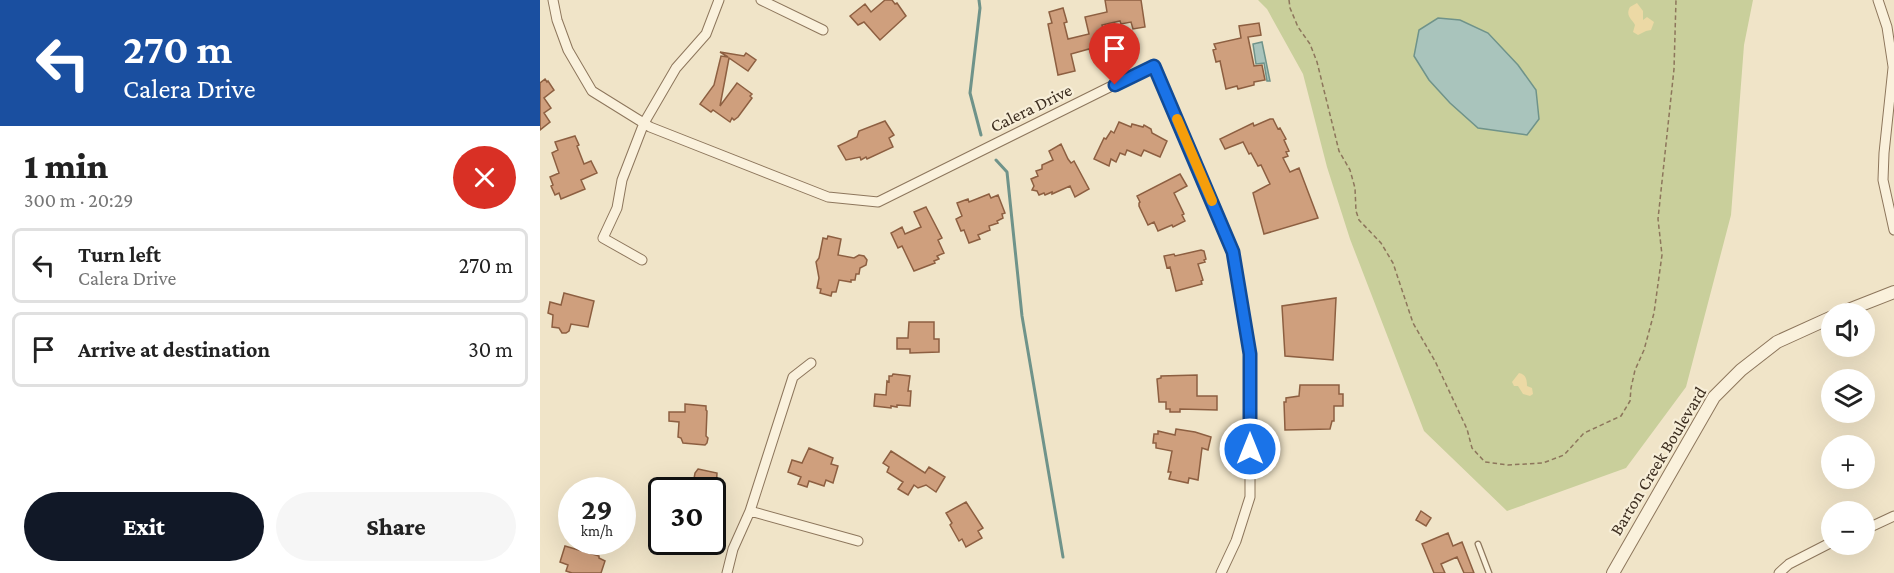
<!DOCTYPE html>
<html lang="en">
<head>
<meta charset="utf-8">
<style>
	:root { --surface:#fff; --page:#f6f6f6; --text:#222; --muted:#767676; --line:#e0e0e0; --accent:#111827 }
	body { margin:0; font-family:"Crimson Pro",serif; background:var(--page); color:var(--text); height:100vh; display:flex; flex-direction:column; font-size:22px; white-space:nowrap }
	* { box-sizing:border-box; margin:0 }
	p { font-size:20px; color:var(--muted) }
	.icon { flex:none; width:33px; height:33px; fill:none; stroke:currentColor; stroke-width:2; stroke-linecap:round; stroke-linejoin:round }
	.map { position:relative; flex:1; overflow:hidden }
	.sheet { display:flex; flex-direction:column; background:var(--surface); width:540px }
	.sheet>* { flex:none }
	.hud { background:#1a4fa0; color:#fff; overflow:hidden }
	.controls { position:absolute; left:1281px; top:303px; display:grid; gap:12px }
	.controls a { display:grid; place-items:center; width:54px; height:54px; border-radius:50%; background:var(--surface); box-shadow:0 6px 24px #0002; font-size:30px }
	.speed { position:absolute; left:18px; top:477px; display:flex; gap:12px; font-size:30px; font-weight:700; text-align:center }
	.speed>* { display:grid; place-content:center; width:78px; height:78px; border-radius:50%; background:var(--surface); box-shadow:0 6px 24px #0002; line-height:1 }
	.speed small { font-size:15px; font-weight:400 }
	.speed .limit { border:3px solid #111; border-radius:9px; background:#fff; color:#111 }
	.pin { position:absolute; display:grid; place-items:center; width:51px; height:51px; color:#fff; margin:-62px -26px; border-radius:50% 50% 50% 0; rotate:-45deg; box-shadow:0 0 6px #0007 }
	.pin .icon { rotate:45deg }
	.me { position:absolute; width:66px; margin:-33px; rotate:0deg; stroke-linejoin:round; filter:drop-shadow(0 0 4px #0008) }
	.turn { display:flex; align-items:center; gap:21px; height:126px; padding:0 24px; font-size:27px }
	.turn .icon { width:78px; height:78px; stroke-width:2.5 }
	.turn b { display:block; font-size:42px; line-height:51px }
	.round { display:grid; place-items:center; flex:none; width:63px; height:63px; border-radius:32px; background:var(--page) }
	.head { display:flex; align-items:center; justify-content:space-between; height:102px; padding:0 24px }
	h1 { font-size:36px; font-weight:800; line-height:45px }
	.action { display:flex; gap:12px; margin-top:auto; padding:12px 24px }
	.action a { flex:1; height:69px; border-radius:36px; background:var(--accent); color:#fff; font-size:24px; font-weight:800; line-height:69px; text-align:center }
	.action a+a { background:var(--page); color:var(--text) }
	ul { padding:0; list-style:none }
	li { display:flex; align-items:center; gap:18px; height:75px; margin:0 12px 9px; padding:0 12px; border:3px solid var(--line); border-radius:9px }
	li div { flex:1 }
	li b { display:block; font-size:22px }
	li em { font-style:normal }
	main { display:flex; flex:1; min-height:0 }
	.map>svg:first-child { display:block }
</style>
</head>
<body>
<main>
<section class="sheet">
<div class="hud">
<div class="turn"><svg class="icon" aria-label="left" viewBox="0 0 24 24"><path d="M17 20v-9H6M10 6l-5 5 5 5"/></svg><div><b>270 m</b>Calera Drive</div></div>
</div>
<div class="head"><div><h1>1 min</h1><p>300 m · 20:29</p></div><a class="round" style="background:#d93025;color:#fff"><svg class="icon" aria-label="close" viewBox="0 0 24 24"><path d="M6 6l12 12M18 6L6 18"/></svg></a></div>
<ul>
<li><svg class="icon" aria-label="left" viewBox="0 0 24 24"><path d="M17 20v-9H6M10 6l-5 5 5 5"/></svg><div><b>Turn left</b><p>Calera Drive</p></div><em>270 m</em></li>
<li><svg class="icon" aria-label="arrive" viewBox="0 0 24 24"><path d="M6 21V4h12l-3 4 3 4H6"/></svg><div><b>Arrive at destination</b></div><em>30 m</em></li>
</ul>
<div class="action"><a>Exit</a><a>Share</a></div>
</section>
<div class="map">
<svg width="1354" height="573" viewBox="0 0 1354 573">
	<rect width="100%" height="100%" fill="#f0e4c8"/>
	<path fill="#c9cf9b" d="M 718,0 L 1213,0 L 1204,45 L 1191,215 L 1146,387 L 1086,468 L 967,511 L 884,431 L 810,239 L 787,167 L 763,74 L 727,9 Z"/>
	<path fill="#ecd9a5" d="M 1097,3 L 1103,11 L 1103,20 L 1107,17 L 1114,22 L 1111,30 L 1106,31 L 1098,35 L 1093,32 L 1095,25 C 1092,19 1085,16 1090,7 Z
		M 979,373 C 986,374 987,380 987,386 L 992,388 L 993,394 L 990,396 L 983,394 L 978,386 L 974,386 L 972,382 Z"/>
	<path fill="#a9c4bc" stroke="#6f938a" stroke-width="1.5" d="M 898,18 L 920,20 L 948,33 L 978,65 L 996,90 L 999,119 L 987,135 L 938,128 L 910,103 L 889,80 L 874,56 L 879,30 Z
		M 722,42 L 730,81 L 727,81 L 724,63 L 716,64 L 713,44 Z"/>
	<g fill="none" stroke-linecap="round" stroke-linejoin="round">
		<path stroke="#6f938a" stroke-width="3" d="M 439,0 L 440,8 L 430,93 L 441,135
			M 456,160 L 467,172 L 482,316 L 523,557"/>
	</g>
	<path fill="#cf9f7d" stroke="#8d5f41" stroke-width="1.5" d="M 345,0 L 352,0 L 355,4 L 357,3 L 366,16 L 340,40 L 324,22 L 318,25 L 310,16 L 325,4 L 331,12 Z
		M 565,0 L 601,0 L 605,27 L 593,29 L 591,22 L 581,24 L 580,21 L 562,25 L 566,40 L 560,41 L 561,52 L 551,54 L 549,49 L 531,54 L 535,71 L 518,75 L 508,24 L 512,23 L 509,12 L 523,8 L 527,22 L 524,23 L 528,39 L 549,34 L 545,17 L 567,12 Z
		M 719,23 L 721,35 L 708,37 L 714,66 L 722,65 L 725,80 L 714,82 L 714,85 L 698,89 L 697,86 L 686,89 L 680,61 L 676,62 L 673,50 L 676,49 L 674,44 L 701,38 L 699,26 Z
		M 180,52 L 204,56 L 206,53 L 216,60 L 208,71 L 189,58 L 180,106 L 197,83 L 212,94 L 210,96 L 212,98 L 198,117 L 194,120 L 192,118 L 190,122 L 173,110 L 171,112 L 160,104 L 174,85 L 181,56 L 188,57 Z
		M 5,79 L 7,82 L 8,81 L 14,90 L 4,98 L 11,108 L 4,113 L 10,122 L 0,130 L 0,83 Z
		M 730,119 L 733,119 L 738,129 L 740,128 L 746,139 L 744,140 L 749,151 L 746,152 L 748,156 L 743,158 L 750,172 L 759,168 L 778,218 L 724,234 L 713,193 L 730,184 L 721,165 L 718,166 L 711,153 L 709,154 L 703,142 L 685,149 L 680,139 L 713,123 L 714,126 Z
		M 345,121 L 354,135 L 349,138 L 353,147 L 327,159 L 326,157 L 321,160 L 320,157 L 306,160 L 298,146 L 317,137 L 319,131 Z
		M 579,122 L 591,127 L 592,124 L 603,127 L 604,125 L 611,129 L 612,133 L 627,141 L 620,157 L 604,150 L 601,156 L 587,150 L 585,155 L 580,153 L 576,162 L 571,159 L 569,166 L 554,159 L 564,138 L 566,139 L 571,131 L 574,133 Z
		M 35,136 L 39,145 L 37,146 L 44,164 L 51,161 L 57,173 L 41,180 L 45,189 L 21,199 L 19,193 L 15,195 L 11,186 L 13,185 L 10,177 L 19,173 L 12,153 L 18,150 L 15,142 Z
		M 521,144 L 528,159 L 531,163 L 534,161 L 549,189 L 535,197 L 530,186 L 512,194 L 512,192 L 505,195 L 504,193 L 499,195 L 497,191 L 492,190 L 494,186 L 491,179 L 498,176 L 496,171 L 502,169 L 502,165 L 513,160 L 509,151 Z
		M 640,174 L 647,186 L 634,193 L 644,214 L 642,215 L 645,221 L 633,227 L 632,225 L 618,231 L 614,222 L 608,225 L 599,206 L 599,203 L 600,202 L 597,196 Z
		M 449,194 L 451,198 L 458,195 L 465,213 L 462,214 L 463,218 L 457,221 L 458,223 L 449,226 L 450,230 L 438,235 L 440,239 L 429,243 L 424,230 L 421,231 L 416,219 L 422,216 L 417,203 L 428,199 L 429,202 Z
		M 386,207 L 402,238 L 398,240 L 404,253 L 397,256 L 399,259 L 394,261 L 395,263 L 374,271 L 362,246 L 358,248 L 351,233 L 362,227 L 365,234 L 381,227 L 374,212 Z
		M 288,236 L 301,239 L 298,255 L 314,258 L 319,255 L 324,256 L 327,260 L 326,265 L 320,268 L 319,274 L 316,274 L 315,280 L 311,280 L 311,282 L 299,280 L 296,292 L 292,292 L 291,296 L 280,293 L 281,289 L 277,288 L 279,278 L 276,262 L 279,258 L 283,238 L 287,239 Z
		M 661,250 L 664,251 L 666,259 L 664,260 L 665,262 L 658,264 L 663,280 L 661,281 L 662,284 L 636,291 L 630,267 L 627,268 L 624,256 L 634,254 L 635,256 Z
		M 24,293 L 54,301 L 48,327 L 31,324 L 29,331 L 26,333 L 22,333 L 19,328 L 12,327 L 13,315 L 8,313 L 10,302 L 21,305 Z
		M 796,298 L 793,360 L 745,356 L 742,306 Z
		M 369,322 L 394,322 L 394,339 L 399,339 L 399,352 L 370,353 L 370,349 L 357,349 L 357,338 L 368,338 Z
		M 353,374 L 370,376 L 368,391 L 371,391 L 370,406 L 357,405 L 357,407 L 351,406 L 351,408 L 334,406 L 335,394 L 346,395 L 347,381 L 349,382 L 349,376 L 352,376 Z
		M 657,375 L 657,396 L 677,396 L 677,410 L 640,409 L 640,412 L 630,412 L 630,409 L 626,409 L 626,402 L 619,402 L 617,379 L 621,378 L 621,376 Z
		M 760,385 L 799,385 L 799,394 L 803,394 L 803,406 L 794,406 L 794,421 L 792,421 L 790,429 L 745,430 L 744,402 L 746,402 L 746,398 L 759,396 Z
		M 145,404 L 166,406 L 166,410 L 167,411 L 166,436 L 168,438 L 167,443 L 165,445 L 143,443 L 141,438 L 138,437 L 139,422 L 129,421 L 129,412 L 145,412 Z
		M 636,429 L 655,432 L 671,437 L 668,450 L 662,448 L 658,480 L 649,478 L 648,483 L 629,479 L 631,472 L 628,472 L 632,451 L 616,448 L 616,443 L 613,443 L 614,434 L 618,434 L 618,431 L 635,435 Z
		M 269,448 L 293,458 L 291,464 L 298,466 L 293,483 L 286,480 L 284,486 L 269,481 L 267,487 L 258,484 L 261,477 L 248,472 L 252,460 L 262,463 Z
		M 351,451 L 385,473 L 389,467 L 405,477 L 396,492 L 386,485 L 378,488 L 374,485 L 368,495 L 358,489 L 363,482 L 347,472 L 349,467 L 343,463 Z
		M 158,469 L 177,473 L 176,490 L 152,490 L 155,473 Z
		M 426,502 L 443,528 L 438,531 L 442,538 L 426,547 L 422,539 L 419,541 L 410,525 L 412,523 L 406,513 Z
		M 881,511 L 891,518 L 886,526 L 876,520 Z
		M 908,533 L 913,546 L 922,542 L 934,573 L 924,573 L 917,557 L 901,564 L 905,573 L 894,573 L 882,544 Z
		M 25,546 L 59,556 L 59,558 L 65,561 L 61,573 L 32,573 L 26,571 L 28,565 L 20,562 Z"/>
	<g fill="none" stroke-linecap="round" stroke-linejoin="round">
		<g stroke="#8d765c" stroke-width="7">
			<path id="service" d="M 938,544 L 949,573"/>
		</g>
		<g stroke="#8d765c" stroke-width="11">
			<path id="minor" d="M 13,0 L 17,20 L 28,50 L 52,91 L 110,127 L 288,197 L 338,202 L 614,65 L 693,252 L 710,354 L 710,497 L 696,541 L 681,573
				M 221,0 L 283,30
				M 1338,0 L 1347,27 L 1354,73
				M 1353,68 L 1344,153 L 1343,180 L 1354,230
				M 102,260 L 63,238 L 77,208 L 82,180 L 104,123 L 136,68 L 166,34 L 179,0
				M 210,511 L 318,541
				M 1324,530 L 1354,516
				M 187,573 L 193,549 L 210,511 L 253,377 L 271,363
				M 1239,573 L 1249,564 L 1292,542"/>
		</g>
		<g stroke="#8d765c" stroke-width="14">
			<path id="tertiary" d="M 1298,314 L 1354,292
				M 1073,573 L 1174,397 L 1201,370 L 1237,342 L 1292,317"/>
		</g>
		<path stroke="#8d765c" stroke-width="1.5" stroke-dasharray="4.5 3" stroke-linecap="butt" d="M 749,0 L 750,8 L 758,27 L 770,44 L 777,62 L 799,151 L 810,170 L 815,188 L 816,211 L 819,220 L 841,243 L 853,263 L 873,323 L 895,361 L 927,429 L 932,448 L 945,462 L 968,465 L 1003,463 L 1024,455 L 1044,433 L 1081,416 L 1090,401 L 1091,388 L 1095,370 L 1104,350 L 1114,313 L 1122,255 L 1118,219 L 1134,69 L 1136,0"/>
		<use href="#service" stroke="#faf1dc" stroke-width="4.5"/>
		<use href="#minor" stroke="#faf1dc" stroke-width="9"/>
		<use href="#tertiary" stroke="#faf1dc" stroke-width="12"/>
	</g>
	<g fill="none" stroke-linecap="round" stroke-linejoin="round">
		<g stroke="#114b97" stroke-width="15">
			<path id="route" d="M 575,85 L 614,66 L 693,252 L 710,354 L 710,449"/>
		</g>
		<use href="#route" stroke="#1a73e8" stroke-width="10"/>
		<path stroke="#f59e0b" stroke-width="10" d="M 637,119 L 672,201"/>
	</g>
	<g text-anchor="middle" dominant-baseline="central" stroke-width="4.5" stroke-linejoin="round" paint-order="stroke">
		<g font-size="18" fill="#3d2e20" stroke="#f7eed8">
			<text transform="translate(491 108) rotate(-26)">Calera Drive</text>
			<text transform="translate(1118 461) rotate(-59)">Barton Creek Boulevard</text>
		</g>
	</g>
</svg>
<div class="controls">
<a><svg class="icon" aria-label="sound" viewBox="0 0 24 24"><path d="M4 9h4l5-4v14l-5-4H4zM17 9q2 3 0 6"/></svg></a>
<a><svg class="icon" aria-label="layers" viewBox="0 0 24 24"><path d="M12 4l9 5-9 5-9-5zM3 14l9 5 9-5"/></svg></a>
<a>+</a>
<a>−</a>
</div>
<div class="speed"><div>29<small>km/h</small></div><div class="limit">30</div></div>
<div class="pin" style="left:575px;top:85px;background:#d93025"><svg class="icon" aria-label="arrive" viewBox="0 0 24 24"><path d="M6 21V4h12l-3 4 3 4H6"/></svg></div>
<svg class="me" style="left:710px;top:449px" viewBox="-20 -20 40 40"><circle r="17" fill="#1a73e8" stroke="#fff" stroke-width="3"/><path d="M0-11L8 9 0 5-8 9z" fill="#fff"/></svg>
</div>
</main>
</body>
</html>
